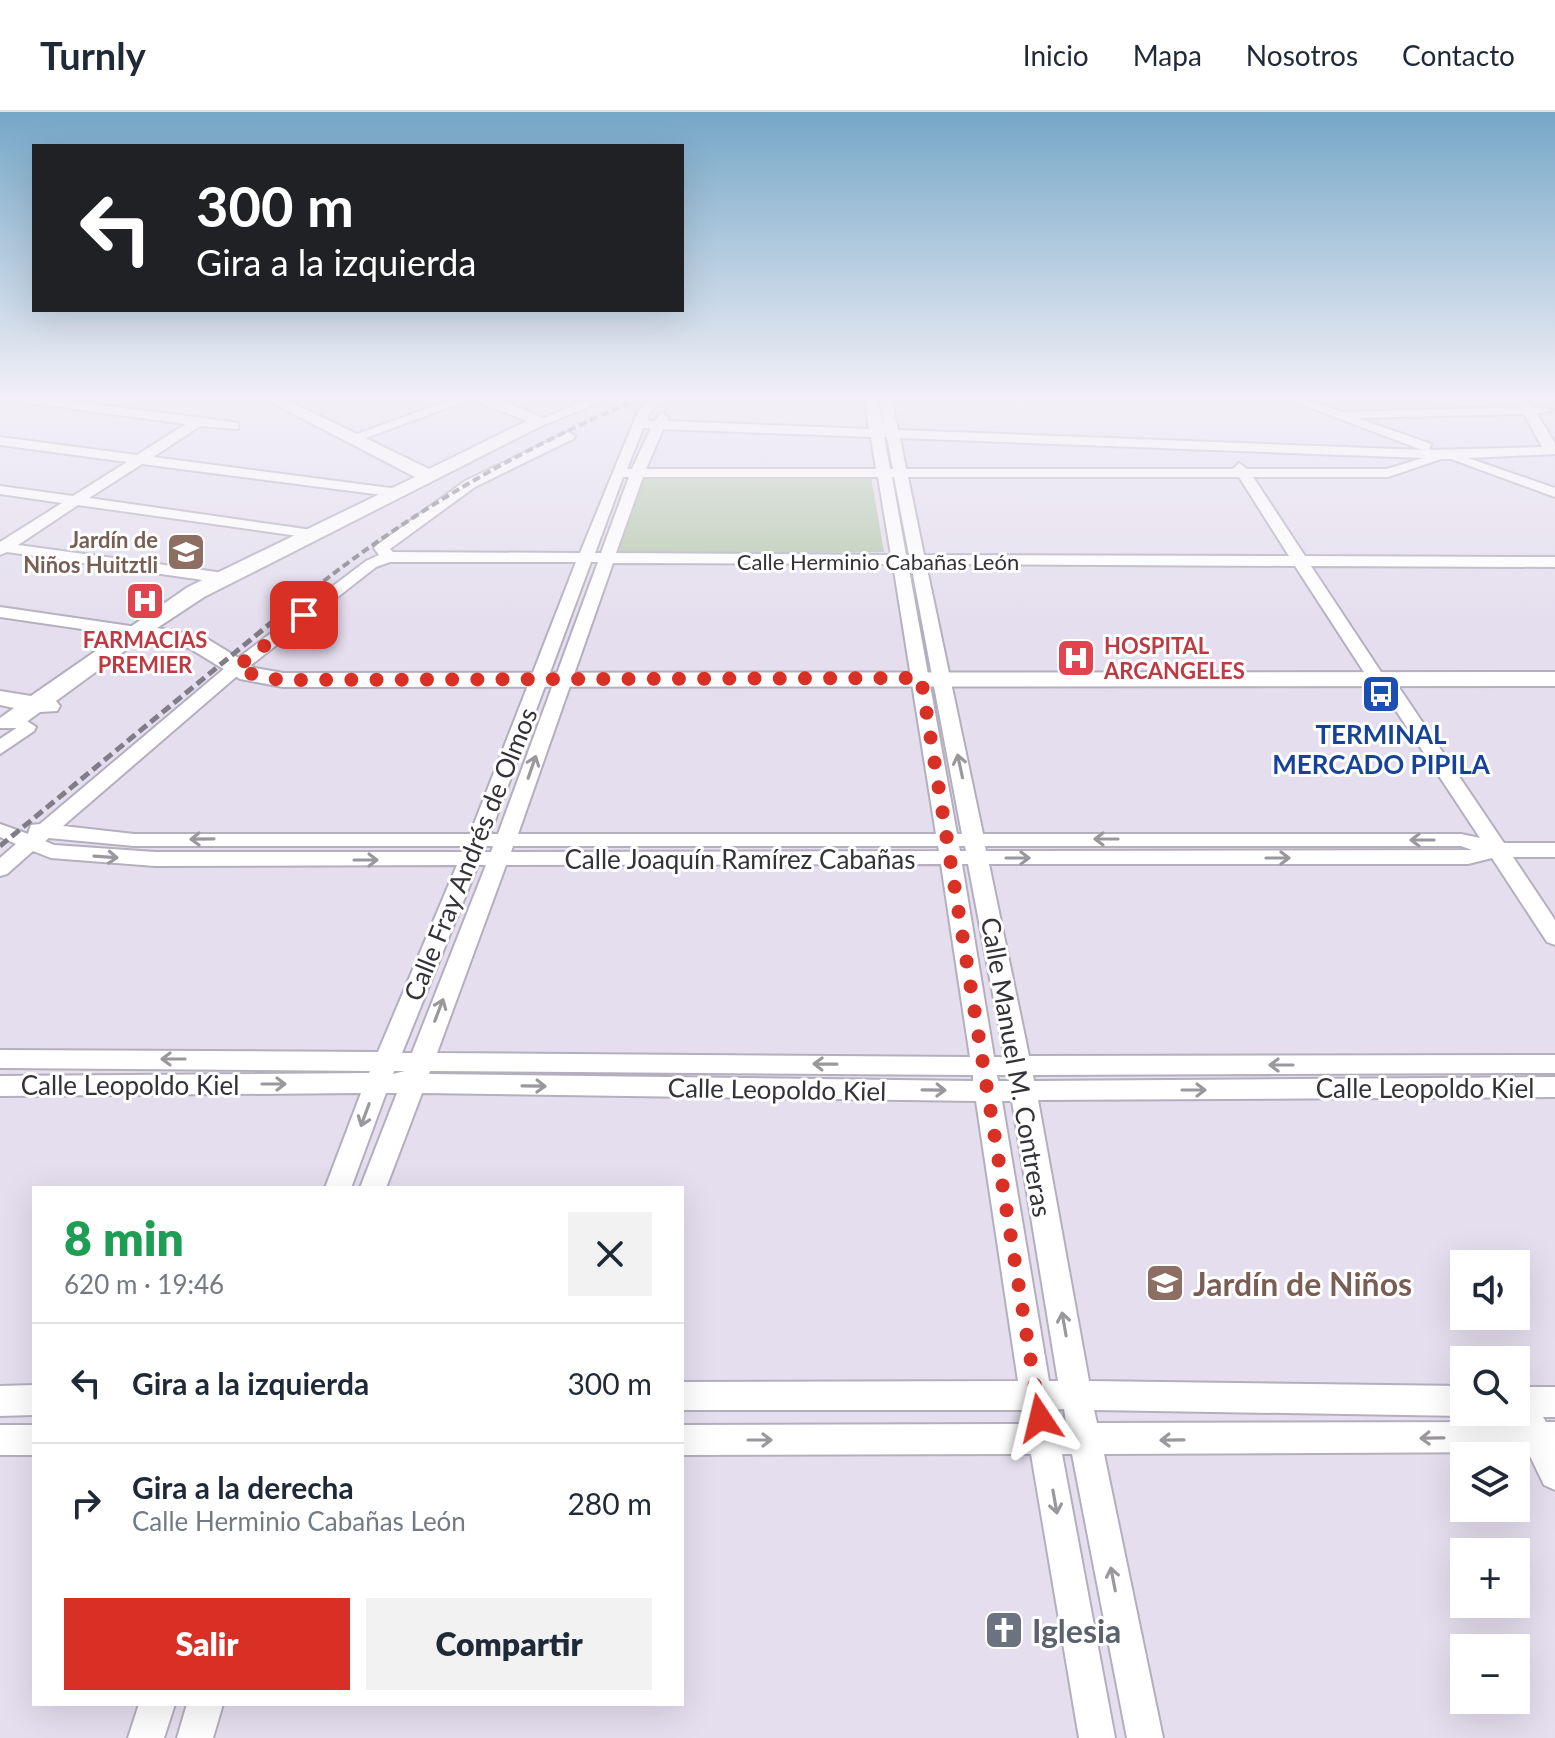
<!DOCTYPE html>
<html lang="es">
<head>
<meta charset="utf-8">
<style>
	:root { --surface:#fff; --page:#f2f2f3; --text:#1f2937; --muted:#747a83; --line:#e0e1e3; --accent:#d93025 }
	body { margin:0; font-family:Lato,sans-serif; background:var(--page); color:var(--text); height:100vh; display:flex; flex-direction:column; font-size:30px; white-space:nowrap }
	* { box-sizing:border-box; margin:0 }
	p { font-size:26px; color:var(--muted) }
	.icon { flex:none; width:44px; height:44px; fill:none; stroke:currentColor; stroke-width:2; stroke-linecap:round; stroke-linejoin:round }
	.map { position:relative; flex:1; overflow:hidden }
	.sheet { position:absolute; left:32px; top:1074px; width:652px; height:520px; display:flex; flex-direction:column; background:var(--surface); border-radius:0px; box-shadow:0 8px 32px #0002 }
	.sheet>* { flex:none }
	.top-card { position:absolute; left:32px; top:32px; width:652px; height:168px; border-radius:0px; box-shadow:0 8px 32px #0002; background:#202124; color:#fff; overflow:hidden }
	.controls { position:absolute; left:1450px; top:1138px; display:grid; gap:16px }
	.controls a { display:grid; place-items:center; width:80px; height:80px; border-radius:0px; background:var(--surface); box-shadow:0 8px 32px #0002; font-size:40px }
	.pin { position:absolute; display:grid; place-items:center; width:68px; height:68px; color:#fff; margin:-34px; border-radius:16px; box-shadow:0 4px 12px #0006 }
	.me { position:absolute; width:88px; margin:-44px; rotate:350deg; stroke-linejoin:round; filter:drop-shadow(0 0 6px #0008) }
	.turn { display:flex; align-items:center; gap:28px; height:168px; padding:0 32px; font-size:36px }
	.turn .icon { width:104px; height:104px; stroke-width:2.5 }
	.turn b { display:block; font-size:56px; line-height:68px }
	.round { display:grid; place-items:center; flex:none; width:84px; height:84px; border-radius:0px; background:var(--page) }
	.headline { display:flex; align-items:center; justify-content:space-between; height:136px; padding:0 32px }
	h1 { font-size:48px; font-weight:800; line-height:60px; color:#1e9e55 }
	.action { display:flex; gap:16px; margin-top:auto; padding:16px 32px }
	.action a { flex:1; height:92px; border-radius:0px; background:var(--accent); color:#fff; font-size:32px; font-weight:800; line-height:92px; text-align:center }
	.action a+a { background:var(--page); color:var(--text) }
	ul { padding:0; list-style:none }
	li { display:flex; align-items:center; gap:24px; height:120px; padding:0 32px; border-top:2px solid var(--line) }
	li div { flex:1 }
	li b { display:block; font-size:30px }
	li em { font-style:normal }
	header { display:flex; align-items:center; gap:48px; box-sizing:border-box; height:112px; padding:0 40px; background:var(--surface); border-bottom:2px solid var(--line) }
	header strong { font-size:38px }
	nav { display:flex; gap:44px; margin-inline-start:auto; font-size:28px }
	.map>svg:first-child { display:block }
</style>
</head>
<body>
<header>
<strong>Turnly</strong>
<nav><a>Inicio</a><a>Mapa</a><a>Nosotros</a><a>Contacto</a></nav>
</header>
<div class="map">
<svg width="1555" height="1626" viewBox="0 0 1555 1626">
	<rect width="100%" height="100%" fill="#e4deee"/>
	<path fill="#b5c8ac" d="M 645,364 L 871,364 L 884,440 L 614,442 Z"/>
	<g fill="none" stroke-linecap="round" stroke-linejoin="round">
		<g stroke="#b4afbe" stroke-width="4">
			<path id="street" d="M 8,285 L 39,285 L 233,310 L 238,311 L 238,317 L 200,314 L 153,345 L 398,377 L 405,381 L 398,385 L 142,352 L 89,386 L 312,418 L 319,422 L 312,426 L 78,393 L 18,433 L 224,461 L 232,466 L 224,471 L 7,440 L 0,443 L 0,430 L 62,391 L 0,382 L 0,374 L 73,384 L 127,350 L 0,333 L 0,325 L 137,343 L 186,312 L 14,289 Z
				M 459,285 L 476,285 L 358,329 L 346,326 Z
				M 596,285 L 612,285 L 547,312 L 536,309 Z
				M 658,285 L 672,285 L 650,299 L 647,308 L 654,309 L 662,301 L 668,305 L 667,309 L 869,317 L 864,285 L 876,285 L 885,317 L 879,285 L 891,285 L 898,318 L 1422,338 L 1282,285 L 1298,285 L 1343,300 L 1520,295 L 1517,289 L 1523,285 L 1532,294 L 1553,298 L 1537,302 L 1555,331 L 1555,342 L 1468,346 L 1555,376 L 1555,385 L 1451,347 L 1441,347 L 1388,365 L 1253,365 L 1305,444 L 1555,445 L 1555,455 L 1311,454 L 1383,563 L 1398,574 L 1504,731 L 1555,731 L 1555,745 L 1513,745 L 1555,808 L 1555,833 L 1547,830 L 1492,746 L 1468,752 L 989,752 L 1029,944 L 1555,943 L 1555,961 L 1033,963 L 1034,969 L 1555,965 L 1555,985 L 1038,988 L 1089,1269 L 1464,1274 L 1464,1300 L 1473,1300 L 1464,1304 L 1094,1298 L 1097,1311 L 1514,1310 L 1505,1300 L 1516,1300 L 1516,1275 L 1555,1275 L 1555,1305 L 1543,1305 L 1546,1310 L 1555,1310 L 1555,1378 L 1544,1373 L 1528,1340 L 1104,1342 L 1163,1626 L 1127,1626 L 1072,1342 L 1062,1342 L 1115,1626 L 1079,1626 L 1031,1342 L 682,1343 L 682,1313 L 1025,1312 L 1023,1298 L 682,1298 L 682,1270 L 1018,1269 L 976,989 L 422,981 L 386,1076 L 360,1076 L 397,981 L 386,981 L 351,1076 L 325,1076 L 361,981 L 0,984 L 0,964 L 369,961 L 370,959 L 0,956 L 0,938 L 378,940 L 457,753 L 155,754 L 51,746 L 33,739 L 7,762 L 0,764 L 0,746 L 16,732 L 0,725 L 0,712 L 28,722 L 31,713 L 40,712 L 225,556 L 366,449 L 379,443 L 374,436 L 377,433 L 465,369 L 568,320 L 575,324 L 573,327 L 475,375 L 390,437 L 393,440 L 580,441 L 639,297 ZM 1524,302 L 1542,335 L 1429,338 L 1431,332 L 1357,306 ZM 643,316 L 651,316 L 632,357 L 627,357 ZM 663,317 L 871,325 L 876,357 L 646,357 ZM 884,325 L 887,325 L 893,357 L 890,357 ZM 900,326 L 1423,346 L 1387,357 L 1247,357 L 1239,351 L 1233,357 L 906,357 ZM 623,365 L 629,365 L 601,441 L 595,441 ZM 643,365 L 878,365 L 891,443 L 616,441 ZM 892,365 L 894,365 L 909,443 L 906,443 ZM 908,365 L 1239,365 L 1289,444 L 924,443 ZM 390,450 L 576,450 L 470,722 L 134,722 L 63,714 L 237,564 L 376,455 ZM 591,450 L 598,450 L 498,722 L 490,722 ZM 613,451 L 893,452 L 936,722 L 518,722 ZM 908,452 L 911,452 L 962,722 L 957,722 ZM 926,452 L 1295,454 L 1371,571 L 1385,582 L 1480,726 L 1461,722 L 983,722 ZM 49,726 L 134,734 L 465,734 L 462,740 L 155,740 L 54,733 L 45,729 ZM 485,734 L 493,734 L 491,740 L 483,740 ZM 513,734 L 938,734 L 939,739 L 511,740 ZM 959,734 L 965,734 L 966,739 L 960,739 ZM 985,734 L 1461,734 L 1472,738 L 986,739 ZM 941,752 L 970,945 L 437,941 L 506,753 ZM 962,752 L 968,752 L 1005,945 L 994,945 ZM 478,753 L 486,753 L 412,941 L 402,941 ZM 394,959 L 405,959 L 393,962 ZM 430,959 L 973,963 L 973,969 L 429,962 ZM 997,963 L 1008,963 L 1009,969 L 998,969 ZM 1002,989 L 1012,989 L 1058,1269 L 1049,1269 ZM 1064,1297 L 1066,1311 L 1056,1311 L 1054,1298 Z
				M 0,495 L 137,515 L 145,520 L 137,525 L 0,505 Z
				M 27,609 L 36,615 L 34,619 L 0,642 L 0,627 Z
				M 34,1273 L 34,1303 L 0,1304 L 0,1274 Z
				M 0,1313 L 34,1313 L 34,1343 L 0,1343 Z
				M 139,1592 L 175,1592 L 164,1626 L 128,1626 Z
				M 187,1592 L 223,1592 L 213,1626 L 177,1626 Z"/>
		</g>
		<g stroke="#b4afbe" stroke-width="4">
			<path id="secondary" d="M 261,285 L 281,285 L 429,357 L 527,309 L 474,289 L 472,285 L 494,285 L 551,309 L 204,485 L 157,516 L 204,525 L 255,556 L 283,561 L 1555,560 L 1555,574 L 283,575 L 240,567 L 189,536 L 141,527 L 56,589 L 60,594 L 57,599 L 40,600 L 18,616 L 0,616 L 0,606 L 14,596 L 0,593 L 0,579 L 31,584 L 188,475 L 415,365 Z"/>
		</g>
		<use href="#street" fill="#fff" fill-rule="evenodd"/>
		<use href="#secondary" fill="#fff" fill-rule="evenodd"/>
		<path stroke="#817d88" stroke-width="4" stroke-dasharray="8 4" stroke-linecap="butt" d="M 286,499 C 398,407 510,341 643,285"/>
		<path stroke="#817d88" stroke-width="5" stroke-dasharray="10 5" stroke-linecap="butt" d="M 0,734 L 288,497"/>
	</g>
	<defs><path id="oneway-shaft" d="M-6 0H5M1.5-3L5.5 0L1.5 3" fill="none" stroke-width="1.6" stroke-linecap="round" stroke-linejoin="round" transform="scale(2)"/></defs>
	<g stroke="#9a989c">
		<use href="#oneway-shaft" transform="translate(960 654) rotate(-102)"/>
		<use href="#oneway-shaft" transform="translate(532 655) rotate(-71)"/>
		<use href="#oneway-shaft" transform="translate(202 727) rotate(179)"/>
		<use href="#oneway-shaft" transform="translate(1106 727) rotate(-180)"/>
		<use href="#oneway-shaft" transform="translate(1422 728) rotate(-180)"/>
		<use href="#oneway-shaft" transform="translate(106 745) rotate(4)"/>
		<use href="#oneway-shaft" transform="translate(1018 746)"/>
		<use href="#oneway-shaft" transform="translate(1278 746)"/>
		<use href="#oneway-shaft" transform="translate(366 748)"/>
		<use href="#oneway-shaft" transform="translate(439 898) rotate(-69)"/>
		<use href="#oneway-shaft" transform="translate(173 947) rotate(-180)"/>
		<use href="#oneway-shaft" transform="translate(825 952) rotate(-179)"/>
		<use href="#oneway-shaft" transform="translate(1281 953) rotate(180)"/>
		<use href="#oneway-shaft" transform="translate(274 972)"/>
		<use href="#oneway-shaft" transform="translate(534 974) rotate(1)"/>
		<use href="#oneway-shaft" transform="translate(934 978) rotate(1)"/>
		<use href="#oneway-shaft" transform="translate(1194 978)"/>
		<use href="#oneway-shaft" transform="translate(365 1003) rotate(110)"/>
		<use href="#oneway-shaft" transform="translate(1064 1212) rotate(-100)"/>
		<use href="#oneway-shaft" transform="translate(1432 1326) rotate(179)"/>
		<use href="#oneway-shaft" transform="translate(760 1328)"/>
		<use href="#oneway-shaft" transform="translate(1172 1328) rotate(179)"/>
		<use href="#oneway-shaft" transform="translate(1055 1390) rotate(80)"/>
		<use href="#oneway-shaft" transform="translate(1113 1467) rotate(-101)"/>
	</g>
	<linearGradient id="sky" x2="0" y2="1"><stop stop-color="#75a7c7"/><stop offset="0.56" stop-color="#f3f0f7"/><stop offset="1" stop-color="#f3f0f7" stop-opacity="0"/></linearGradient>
	<rect width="1555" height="512" fill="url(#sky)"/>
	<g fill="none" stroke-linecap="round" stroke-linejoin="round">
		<path stroke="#d93025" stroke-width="14" stroke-dasharray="0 25.2" d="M 304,503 L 237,555 L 258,565 L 283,568 L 921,566 L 1040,1306"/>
	</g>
	<defs>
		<g id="school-square" transform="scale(2)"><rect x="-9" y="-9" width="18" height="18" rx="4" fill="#8d6e63" stroke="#fff"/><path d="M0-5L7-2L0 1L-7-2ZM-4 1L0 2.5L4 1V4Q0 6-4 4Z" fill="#fff"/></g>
		<g id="hospital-square" transform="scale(2)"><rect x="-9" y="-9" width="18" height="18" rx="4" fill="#e0444e" stroke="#fff"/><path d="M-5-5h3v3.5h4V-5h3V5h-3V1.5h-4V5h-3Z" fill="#fff"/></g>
		<g id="bus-square" transform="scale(2)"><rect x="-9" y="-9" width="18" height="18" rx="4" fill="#1a4fb4" stroke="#fff"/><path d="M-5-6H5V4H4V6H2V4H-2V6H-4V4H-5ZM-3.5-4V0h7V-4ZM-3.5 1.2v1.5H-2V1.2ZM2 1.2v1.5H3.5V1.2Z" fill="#fff"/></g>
		<g id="church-square" transform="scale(2)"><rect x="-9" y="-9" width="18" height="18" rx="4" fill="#6b7280" stroke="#fff"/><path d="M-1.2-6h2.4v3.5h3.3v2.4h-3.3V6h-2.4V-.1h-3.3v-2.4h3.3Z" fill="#fff"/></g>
	</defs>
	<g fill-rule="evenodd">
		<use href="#school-square" x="186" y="440"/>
		<use href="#hospital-square" x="145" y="489"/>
		<use href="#hospital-square" x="1076" y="546"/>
		<use href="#bus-square" x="1381" y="582"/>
		<use href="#school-square" x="1165" y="1171"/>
		<use href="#church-square" x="1004" y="1518"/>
	</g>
	<g text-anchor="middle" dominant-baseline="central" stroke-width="6" stroke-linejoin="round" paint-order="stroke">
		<g font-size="22" font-weight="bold" fill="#785e54" stroke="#fff" text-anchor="end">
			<text x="158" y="427">Jardín de<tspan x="158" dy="25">Niños Huitztli</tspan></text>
		</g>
		<g font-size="22" fill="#343238" stroke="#fff">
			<text x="878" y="449">Calle Herminio Cabañas León</text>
		</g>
		<g font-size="22" font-weight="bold" fill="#be3a42" stroke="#fff">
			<text x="145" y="527">FARMACIAS<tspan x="145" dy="25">PREMIER</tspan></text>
			<text x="1104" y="533" text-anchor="start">HOSPITAL<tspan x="1104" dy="25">ARCANGELES</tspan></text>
		</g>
		<g font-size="26" font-weight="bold" fill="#164399" stroke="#fff">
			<text x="1381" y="622">TERMINAL<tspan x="1381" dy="30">MERCADO PIPILA</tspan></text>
		</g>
		<g font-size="26" fill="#343238" stroke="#fff">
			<text transform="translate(470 742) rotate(-68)">Calle Fray Andrés de Olmos</text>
			<text x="740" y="747">Calle Joaquín Ramírez Cabañas</text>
			<text transform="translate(1017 955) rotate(80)">Calle Manuel M. Contreras</text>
			<text x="130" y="973">Calle Leopoldo Kiel</text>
			<text x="1425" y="976">Calle Leopoldo Kiel</text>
			<text transform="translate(777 977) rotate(1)">Calle Leopoldo Kiel</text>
		</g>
		<g font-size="32" font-weight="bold" fill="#785e54" stroke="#fff" text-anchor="start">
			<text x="1193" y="1171">Jardín de Niños</text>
		</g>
		<g font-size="32" font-weight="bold" fill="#5b616d" stroke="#fff" text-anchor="start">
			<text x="1032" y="1518">Iglesia</text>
		</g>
	</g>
</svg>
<div class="controls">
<a><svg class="icon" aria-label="sound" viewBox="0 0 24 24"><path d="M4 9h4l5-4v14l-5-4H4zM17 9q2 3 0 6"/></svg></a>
<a><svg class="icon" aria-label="search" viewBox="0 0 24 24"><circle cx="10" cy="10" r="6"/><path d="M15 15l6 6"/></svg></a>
<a><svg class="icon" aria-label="layers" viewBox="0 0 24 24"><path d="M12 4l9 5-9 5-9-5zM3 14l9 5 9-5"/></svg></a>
<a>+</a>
<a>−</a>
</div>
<div class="pin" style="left:304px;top:503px;background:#d93025"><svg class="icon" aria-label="arrive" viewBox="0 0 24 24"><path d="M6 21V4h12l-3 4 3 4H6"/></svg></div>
<svg class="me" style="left:1040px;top:1306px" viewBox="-20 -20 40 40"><path d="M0-17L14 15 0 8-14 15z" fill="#d93025" stroke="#fff" stroke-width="4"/></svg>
<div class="top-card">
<div class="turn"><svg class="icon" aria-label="left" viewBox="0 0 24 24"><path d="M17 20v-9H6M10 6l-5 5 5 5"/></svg><div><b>300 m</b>Gira a la izquierda</div></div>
</div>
<section class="sheet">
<div class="headline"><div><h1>8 min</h1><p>620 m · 19:46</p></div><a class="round"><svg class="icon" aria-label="close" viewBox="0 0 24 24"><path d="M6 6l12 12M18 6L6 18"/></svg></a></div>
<ul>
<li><svg class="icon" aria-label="left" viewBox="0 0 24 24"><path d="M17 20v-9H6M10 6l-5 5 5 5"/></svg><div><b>Gira a la izquierda</b></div><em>300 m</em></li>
<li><svg class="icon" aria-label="right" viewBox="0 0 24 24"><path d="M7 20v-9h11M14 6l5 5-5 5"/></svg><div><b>Gira a la derecha</b><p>Calle Herminio Cabañas León</p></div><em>280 m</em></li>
</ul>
<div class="action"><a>Salir</a><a>Compartir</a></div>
</section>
</div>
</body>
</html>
